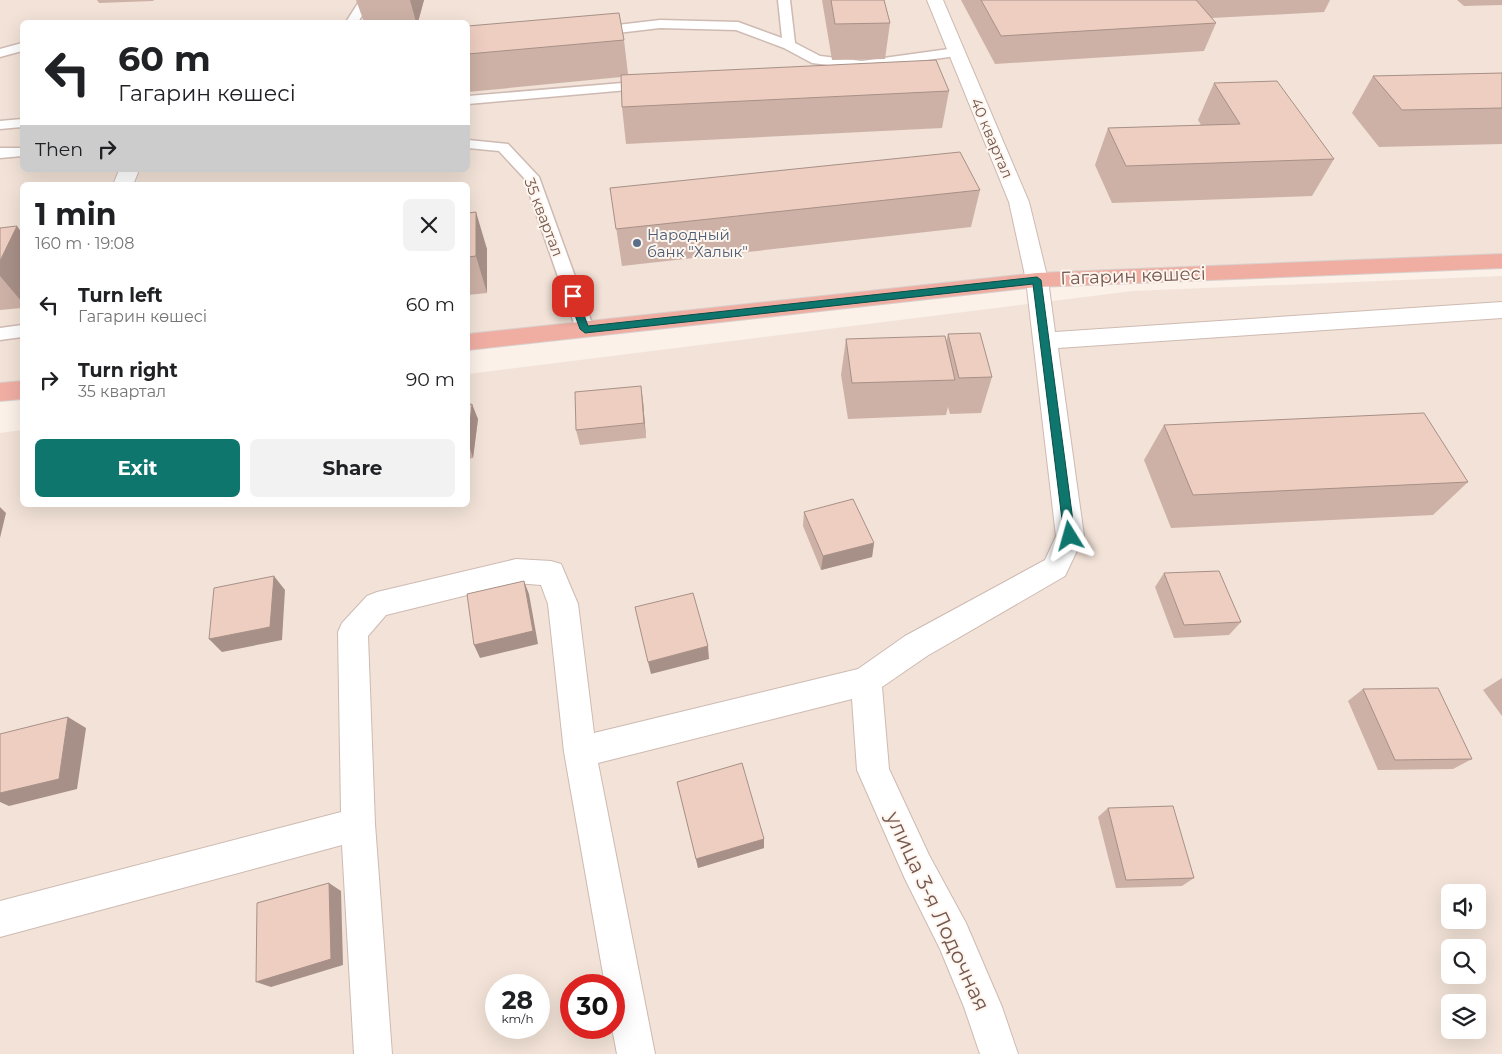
<!DOCTYPE html>
<html lang="en">
<head>
<meta charset="utf-8">
<style>
	:root { --surface:#fff; --page:#f2f2f2; --text:#202124; --muted:#757577; --accent:#0f766e }
	body { margin:0; font-family:Montserrat,sans-serif; background:var(--page); color:var(--text); height:100vh; display:flex; flex-direction:column; font-size:19px; white-space:nowrap }
	* { box-sizing:border-box; margin:0 }
	p { font-size:16px; color:var(--muted) }
	.icon { flex:none; width:28px; height:28px; fill:none; stroke:currentColor; stroke-width:2; stroke-linecap:round; stroke-linejoin:round }
	.map { position:relative; flex:1; overflow:hidden }
	.sheet { position:absolute; left:20px; top:182px; width:450px; height:325px; display:flex; flex-direction:column; background:var(--surface); border-radius:8px; box-shadow:0 5px 20px #0002 }
	.sheet>* { flex:none }
	.hud { position:absolute; left:20px; top:20px; width:450px; height:152px; border-radius:8px; box-shadow:0 5px 20px #0002; background:#fff; color:var(--text); overflow:hidden }
	.tools { position:absolute; left:1441px; top:884px; display:grid; gap:10px }
	.tools a { display:grid; place-items:center; width:45px; height:45px; border-radius:8px; background:var(--surface); box-shadow:0 5px 20px #0002; font-size:25px }
	.speed { position:absolute; left:485px; top:974px; display:flex; gap:10px; font-size:25px; font-weight:700; text-align:center }
	.speed>* { display:grid; place-content:center; width:65px; height:65px; border-radius:50%; background:var(--surface); box-shadow:0 5px 20px #0002; line-height:1 }
	.speed small { font-size:12px; font-weight:400 }
	.speed .limit { border:8px solid #d22; background:#fff; color:#111 }
	.pin { position:absolute; display:grid; place-items:center; width:42px; height:42px; color:#fff; margin:-21px; border-radius:10px; box-shadow:0 2px 8px #0006 }
	.me { position:absolute; width:55px; margin:-28px; rotate:352deg; stroke-linejoin:round; filter:drop-shadow(0 0 4px #0008) }
	.turn { display:flex; align-items:center; gap:18px; height:105px; padding:0 15px; font-size:22px }
	.turn .icon { width:65px; height:65px; stroke-width:2.5 }
	.turn b { display:block; font-size:35px; line-height:42px }
	.then { display:flex; align-items:center; height:48px; padding:0 15px; background:#0003; gap:10px; font-size:19px }
	.round { display:grid; place-items:center; flex:none; width:52px; height:52px; border-radius:8px; background:var(--page) }
	.summary { display:flex; align-items:center; justify-content:space-between; height:85px; padding:0 15px }
	h1 { font-size:30px; font-weight:700; line-height:38px }
	.button { display:flex; gap:10px; margin-top:auto; padding:10px 15px }
	.button a { flex:1; height:58px; border-radius:8px; background:var(--accent); color:#fff; font-size:20px; font-weight:700; line-height:58px; text-align:center }
	.button a+a { background:var(--page); color:var(--text) }
	ul { padding:0; list-style:none }
	li { display:flex; align-items:center; gap:15px; height:75px; padding:0 15px }
	li div { flex:1 }
	li b { display:block; font-size:19px }
	li em { font-style:normal }
	.map>svg:first-child { display:block }
</style>
</head>
<body>
<div class="map">
<svg width="1502" height="1054" viewBox="0 0 1502 1054">
	<rect width="100%" height="100%" fill="#fbf1e8"/>
	<path fill="#f2e2d7" fill-rule="evenodd" d="M 0,0 L 1502,0 L 1502,263 L 1037,280 L 468,340 L 468,185 L 22,185 L 22,386 L 0,389 ZM 22,22 L 468,22 L 468,170 L 22,170 Z
		M 1502,276 L 1502,1054 L 0,1054 L 0,433 L 22,430 L 22,505 L 468,505 L 468,374 L 1133,291 ZM 1450,892 L 1478,892 L 1478,920 L 1450,920 ZM 1450,948 L 1478,948 L 1478,975 L 1450,975 ZM 496,985 L 539,985 L 539,1028 L 496,1028 ZM 571,985 L 614,985 L 614,1028 L 571,1028 ZM 1450,1002 L 1478,1002 L 1478,1030 L 1450,1030 Z"/>
	<g fill="none" stroke-linecap="round" stroke-linejoin="round">
		<g stroke="#cebab2" stroke-width="3">
			<path id="lane" d="M 360,0 L 372,0 L 358,22 L 346,22 Z
				M 778,0 L 790,0 L 795,43 L 820,56 L 862,61 L 956,48 L 963,52 L 956,56 L 862,69 L 812,63 L 784,48 L 736,30 L 660,28 L 592,36 L 585,32 L 592,28 L 660,20 L 738,22 L 782,38 Z
				M 22,43 L 22,51 L 0,57 L 0,49 Z
				M 646,81 L 653,85 L 651,88 L 468,104 L 468,96 Z
				M 22,119 L 22,127 L 0,129 L 0,121 Z
				M 468,140 L 508,144 L 539,177 L 594,329 L 591,333 L 585,335 L 579,333 L 576,329 L 524,178 L 499,151 L 468,148 Z
				M 0,148 L 22,148 L 22,156 L 0,158 Z
				M 22,325 L 22,337 L 0,340 L 0,328 Z"/>
		</g>
		<g stroke="#cebab2" stroke-width="2">
			<path id="street" d="M 927,0 L 943,0 L 1029,202 L 1048,280 L 1055,332 L 1502,302 L 1502,318 L 1058,348 L 1084,536 L 1065,576 L 927,656 L 882,687 L 889,769 L 929,855 L 966,923 L 1002,1007 L 1018,1054 L 980,1054 L 964,1007 L 940,949 L 905,879 L 857,770 L 852,699 L 598,763 L 655,1054 L 617,1054 L 612,1028 L 614,1028 L 614,985 L 605,985 L 564,752 L 548,604 L 541,585 L 516,583 L 386,615 L 368,636 L 375,824 L 392,1054 L 354,1054 L 342,845 L 0,937 L 0,901 L 341,812 L 338,632 L 342,623 L 367,596 L 377,592 L 516,559 L 551,561 L 561,564 L 578,604 L 594,733 L 858,669 L 905,636 L 1045,560 L 1056,536 L 1026,280 L 1009,202 Z
				M 119,170 L 139,170 L 133,185 L 113,185 Z"/>
		</g>
		<g stroke="#d8d0cd" stroke-width="2">
			<path id="highway" d="M 1502,254 L 1502,268 L 1037,287 L 468,350 L 468,334 L 1037,273 Z
				M 22,381 L 22,399 L 0,401 L 0,383 Z"/>
		</g>
		<use href="#lane" fill="#fff" fill-rule="evenodd"/>
		<use href="#street" fill="#fff" fill-rule="evenodd"/>
		<use href="#highway" fill="#f0aea3" fill-rule="evenodd"/>
	</g>
	<path fill="#cdb1a6" d="M 97,0 L 154,0 L 153,1 L 99,3 Z
		M 356,0 L 424,0 L 418,22 L 364,22 Z
		M 822,0 L 884,0 L 890,23 L 885,59 L 832,60 Z
		M 961,0 L 1330,0 L 1324,12 L 1212,18 L 1216,23 L 1204,51 L 995,64 Z
		M 1457,0 L 1502,0 L 1502,5 L 1464,6 Z
		M 468,26 L 624,40 L 628,74 L 949,91 L 942,128 L 626,144 L 622,107 L 621,77 L 468,92 Z
		M 1502,73 L 1502,144 L 1379,147 L 1352,113 L 1373,76 Z
		M 1214,83 L 1334,159 L 1312,196 L 1112,203 L 1095,165 L 1108,128 L 1201,125 L 1198,120 Z
		M 610,188 L 980,190 L 971,227 L 622,266 Z
		M 468,213 L 487,249 L 487,293 L 468,295 Z
		M 0,228 L 22,233 L 22,308 L 0,310 Z
		M 948,334 L 992,377 L 981,413 L 950,414 L 948,407 L 946,415 L 848,419 L 841,375 L 846,339 L 946,342 Z
		M 643,401 L 646,438 L 580,445 L 576,430 Z
		M 468,405 L 478,419 L 473,458 L 468,459 Z
		M 1164,425 L 1468,482 L 1433,515 L 1171,528 L 1144,460 Z
		M 804,512 L 874,543 L 872,557 L 821,570 L 803,526 Z
		M 1164,573 L 1241,622 L 1229,635 L 1174,638 L 1155,587 Z
		M 1502,678 L 1502,716 L 1483,690 Z
		M 1363,689 L 1472,759 L 1453,769 L 1378,770 L 1348,701 Z
		M 677,782 L 764,848 L 698,868 Z
		M 1108,808 L 1194,878 L 1182,886 L 1116,888 L 1098,817 Z"/>
	<path fill="#a79087" d="M 410,0 L 424,0 L 418,22 L 416,22 Z
		M 476,212 L 487,249 L 487,293 L 476,256 Z
		M 17,226 L 22,233 L 22,302 L 0,276 L 0,261 Z
		M 641,386 L 643,401 L 646,438 L 644,423 Z
		M 472,404 L 478,419 L 473,458 L 468,443 Z
		M 0,507 L 6,513 L 0,538 Z
		M 874,543 L 872,557 L 821,570 L 823,556 Z
		M 274,576 L 285,590 L 282,640 L 222,652 L 209,639 Z
		M 524,581 L 529,594 L 538,644 L 480,658 L 474,645 Z
		M 708,646 L 709,659 L 651,674 L 648,662 Z
		M 68,717 L 86,728 L 77,789 L 9,806 L 0,802 L 0,793 Z
		M 764,839 L 764,848 L 698,868 L 696,859 Z
		M 329,883 L 341,891 L 343,965 L 271,987 L 256,982 Z"/>
	<path fill="#eecec1" stroke="#a79087" d="M 831,0 L 884,0 L 890,23 L 835,24 Z
		M 981,0 L 1196,0 L 1216,23 L 1001,36 Z
		M 619,13 L 624,40 L 468,54 L 468,26 Z
		M 936,60 L 949,91 L 622,107 L 621,75 Z
		M 1502,73 L 1502,108 L 1402,110 L 1373,76 Z
		M 1277,81 L 1334,159 L 1126,166 L 1108,128 L 1240,124 L 1214,83 Z
		M 960,152 L 980,190 L 616,229 L 610,188 Z
		M 476,212 L 476,256 L 468,257 L 468,213 Z
		M 17,226 L 0,261 L 0,228 Z
		M 980,333 L 992,377 L 959,378 L 948,334 Z
		M 945,336 L 955,380 L 852,383 L 846,339 Z
		M 641,386 L 644,423 L 576,430 L 575,392 Z
		M 472,404 L 468,443 L 468,405 Z
		M 1424,413 L 1468,482 L 1193,495 L 1164,425 Z
		M 853,499 L 874,543 L 823,556 L 804,512 Z
		M 1219,571 L 1241,622 L 1184,625 L 1164,573 Z
		M 274,576 L 270,627 L 209,639 L 214,588 Z
		M 524,581 L 533,631 L 474,645 L 467,594 Z
		M 693,593 L 708,646 L 648,662 L 635,607 Z
		M 1438,688 L 1472,759 L 1395,760 L 1363,689 Z
		M 68,717 L 59,779 L 0,793 L 0,734 Z
		M 742,763 L 764,839 L 696,859 L 677,782 Z
		M 1173,806 L 1194,878 L 1126,880 L 1108,808 Z
		M 329,883 L 331,959 L 256,982 L 257,903 Z"/>
	<path fill="#0f766e" stroke="#0a4d48" d="M 1037,277 L 1041,280 L 1075,536 L 1070,541 L 1064,536 L 1033,284 L 585,333 L 580,329 L 568,296 L 570,293 L 576,293 L 588,326 Z"/>
	<circle fill="#5c6f8a" stroke="#fef6ee" stroke-width="2" cx="637" cy="243" r="5"/>
	<g text-anchor="middle" dominant-baseline="central" stroke-width="4" stroke-linejoin="round" paint-order="stroke">
		<g font-size="15" fill="#73564e" stroke="#fef6ee">
			<text transform="translate(992 138) rotate(67)">40 квартал</text>
			<text transform="translate(544 217) rotate(69)">35 квартал</text>
		</g>
		<g font-size="15" fill="#4e5e75" stroke="#fef6ee" text-anchor="start">
			<text x="647" y="234">Народный<tspan x="647" dy="17">банк "Халык"</tspan></text>
		</g>
		<g font-size="18" fill="#73564e" stroke="#fef6ee">
			<text transform="translate(1133 276) rotate(-2)">Гагарин көшесі</text>
		</g>
		<g font-size="21" fill="#73564e" stroke="#fef6ee">
			<text transform="translate(938 911) rotate(65)">улица 3-я Лодочная</text>
		</g>
	</g>
</svg>
<div class="tools">
<a><svg class="icon" aria-label="sound" viewBox="0 0 24 24"><path d="M4 9h4l5-4v14l-5-4H4zM17 9q2 3 0 6"/></svg></a>
<a><svg class="icon" aria-label="search" viewBox="0 0 24 24"><circle cx="10" cy="10" r="6"/><path d="M15 15l6 6"/></svg></a>
<a><svg class="icon" aria-label="layers" viewBox="0 0 24 24"><path d="M12 4l9 5-9 5-9-5zM3 14l9 5 9-5"/></svg></a>
</div>
<div class="speed"><div>28<small>km/h</small></div><div class="limit">30</div></div>
<div class="pin" style="left:573px;top:296px;background:#d93025"><svg class="icon" aria-label="arrive" viewBox="0 0 24 24"><path d="M6 21V4h12l-3 4 3 4H6"/></svg></div>
<svg class="me" style="left:1070px;top:536px" viewBox="-20 -20 40 40"><path d="M0-17L14 15 0 8-14 15z" fill="#0f766e" stroke="#fff" stroke-width="4"/></svg>
<div class="hud">
<div class="turn"><svg class="icon" aria-label="left" viewBox="0 0 24 24"><path d="M17 20v-9H6M10 6l-5 5 5 5"/></svg><div><b>60 m</b>Гагарин көшесі</div></div>
<div class="then">Then<svg class="icon" aria-label="right" viewBox="0 0 24 24"><path d="M7 20v-9h11M14 6l5 5-5 5"/></svg></div>
</div>
<section class="sheet">
<div class="summary"><div><h1>1 min</h1><p>160 m · 19:08</p></div><a class="round"><svg class="icon" aria-label="close" viewBox="0 0 24 24"><path d="M6 6l12 12M18 6L6 18"/></svg></a></div>
<ul>
<li><svg class="icon" aria-label="left" viewBox="0 0 24 24"><path d="M17 20v-9H6M10 6l-5 5 5 5"/></svg><div><b>Turn left</b><p>Гагарин көшесі</p></div><em>60 m</em></li>
<li><svg class="icon" aria-label="right" viewBox="0 0 24 24"><path d="M7 20v-9h11M14 6l5 5-5 5"/></svg><div><b>Turn right</b><p>35 квартал</p></div><em>90 m</em></li>
</ul>
<div class="button"><a>Exit</a><a>Share</a></div>
</section>
</div>
</body>
</html>
